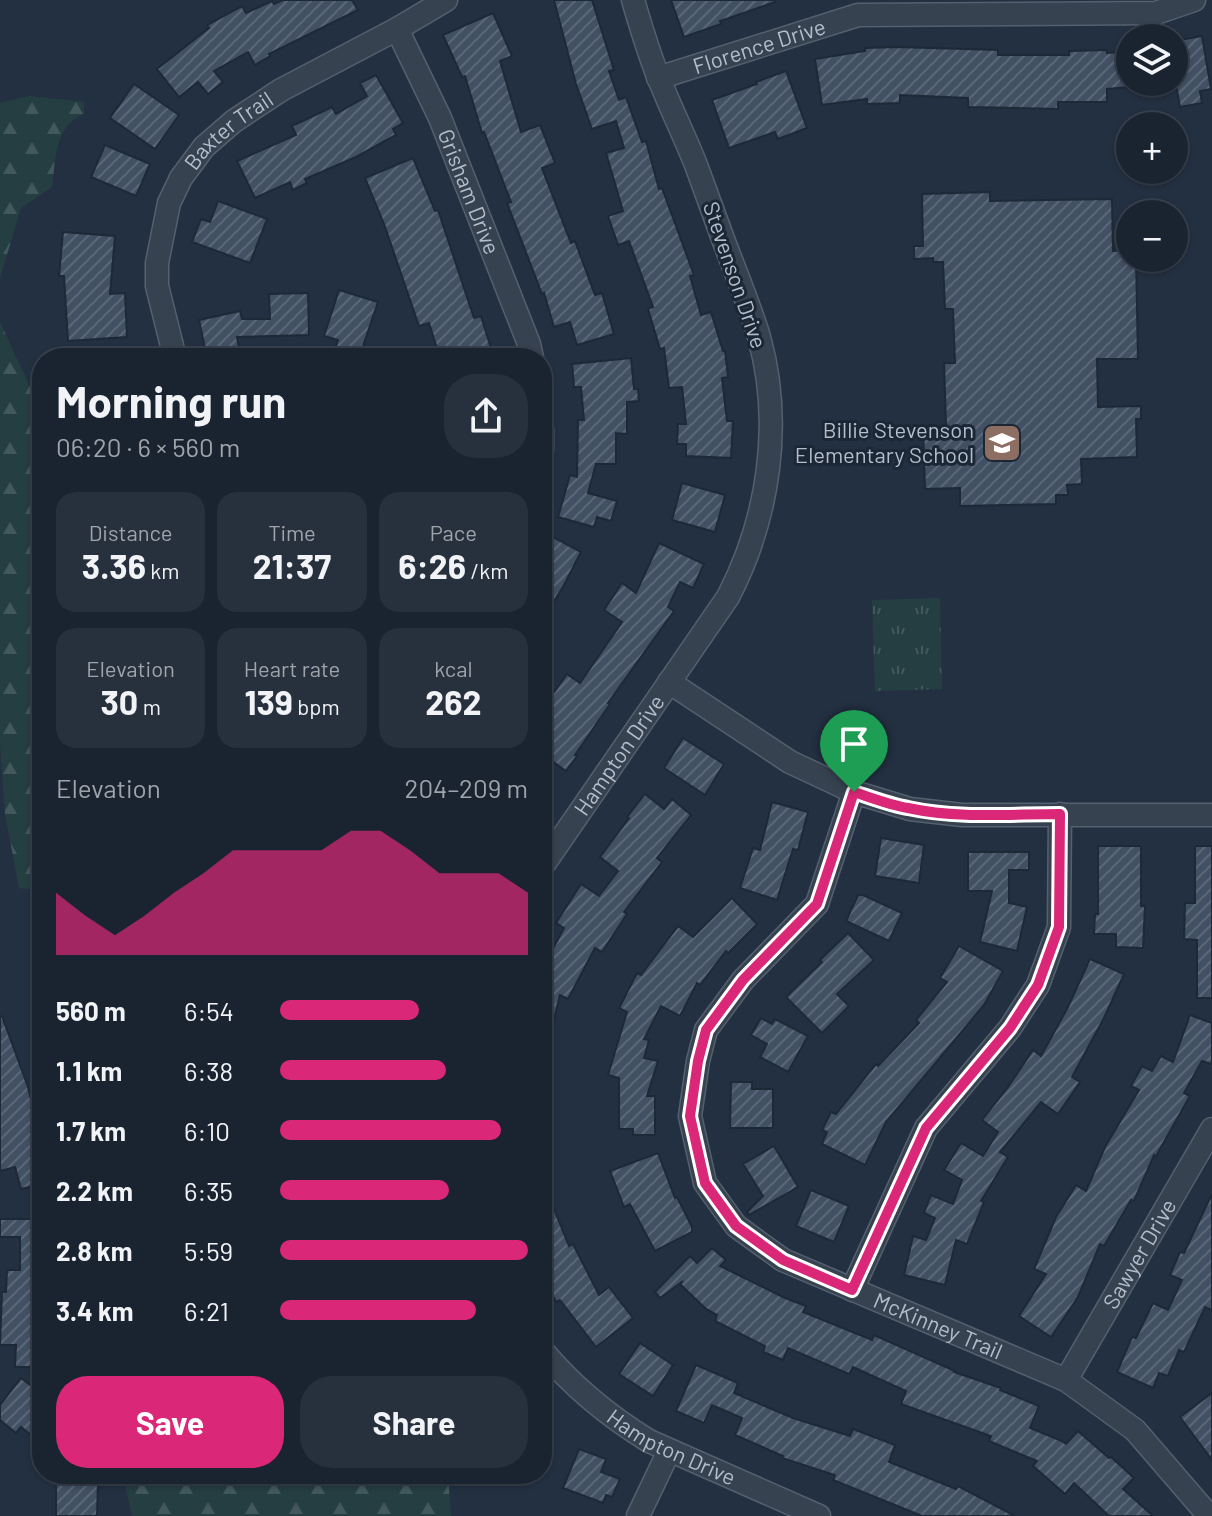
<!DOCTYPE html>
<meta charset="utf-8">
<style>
:root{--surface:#1a2431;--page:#27303d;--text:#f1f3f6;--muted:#9fa4ab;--line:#38414d;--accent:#db2777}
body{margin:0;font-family:Barlow,sans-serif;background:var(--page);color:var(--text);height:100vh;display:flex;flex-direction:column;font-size:30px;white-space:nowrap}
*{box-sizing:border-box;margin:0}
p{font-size:26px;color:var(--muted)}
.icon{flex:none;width:44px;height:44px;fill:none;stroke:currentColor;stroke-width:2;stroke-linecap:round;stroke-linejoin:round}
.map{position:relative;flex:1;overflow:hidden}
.panel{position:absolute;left:32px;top:348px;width:520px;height:1136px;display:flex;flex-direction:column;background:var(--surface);border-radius:32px;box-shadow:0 2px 6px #0004,0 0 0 2px var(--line)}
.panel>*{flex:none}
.buttons{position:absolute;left:1116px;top:24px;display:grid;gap:16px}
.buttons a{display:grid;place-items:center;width:72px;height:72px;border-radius:50%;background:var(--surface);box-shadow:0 2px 6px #0004,0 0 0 2px var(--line);font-size:40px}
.pin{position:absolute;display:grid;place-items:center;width:68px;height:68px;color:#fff;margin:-82px -34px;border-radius:50% 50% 50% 0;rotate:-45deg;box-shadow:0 0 8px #0007}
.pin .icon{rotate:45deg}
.round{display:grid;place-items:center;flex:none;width:84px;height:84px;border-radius:32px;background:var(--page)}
.overview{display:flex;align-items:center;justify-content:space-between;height:136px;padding:0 24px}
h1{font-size:44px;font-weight:700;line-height:60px}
.stats{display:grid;grid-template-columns:repeat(3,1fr);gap:12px;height:136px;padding:8px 24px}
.stats div{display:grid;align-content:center;border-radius:20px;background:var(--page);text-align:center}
.stats b{font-size:34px;font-weight:700}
.stats small{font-size:22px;font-weight:400}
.stats p{font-size:22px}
.chart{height:224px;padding:16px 24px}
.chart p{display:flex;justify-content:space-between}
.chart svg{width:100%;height:144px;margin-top:8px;fill:var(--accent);opacity:.7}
.primary-button{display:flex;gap:16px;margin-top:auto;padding:16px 24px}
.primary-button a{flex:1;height:92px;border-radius:32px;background:var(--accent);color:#fff;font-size:32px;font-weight:700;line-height:92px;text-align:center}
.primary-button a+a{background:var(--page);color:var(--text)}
ul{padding:0 24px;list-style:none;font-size:26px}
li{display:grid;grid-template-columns:128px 96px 1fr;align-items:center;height:60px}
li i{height:20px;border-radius:10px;background:var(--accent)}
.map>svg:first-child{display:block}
</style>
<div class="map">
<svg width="1212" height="1516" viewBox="0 0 1212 1516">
<defs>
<pattern id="forest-firs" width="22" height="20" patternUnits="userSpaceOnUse" patternTransform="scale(2)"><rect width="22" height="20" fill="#253e42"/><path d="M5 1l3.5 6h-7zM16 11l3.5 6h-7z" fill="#42585c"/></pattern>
<pattern id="park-tufts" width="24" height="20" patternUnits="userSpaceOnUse" patternTransform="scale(2)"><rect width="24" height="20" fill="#253e42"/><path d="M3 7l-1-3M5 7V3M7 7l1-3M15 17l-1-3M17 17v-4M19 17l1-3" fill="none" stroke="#42585c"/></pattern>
<pattern id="building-hatch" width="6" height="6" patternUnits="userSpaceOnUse" patternTransform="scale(2)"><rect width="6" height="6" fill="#425063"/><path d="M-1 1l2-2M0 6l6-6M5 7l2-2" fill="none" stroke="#5b6778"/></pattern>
</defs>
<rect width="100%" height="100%" fill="#233041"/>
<g fill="url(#forest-firs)">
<path d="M30,96L84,102V114C54,126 56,159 52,187L21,208L0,278V103Z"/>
<path d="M0,322L30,387L42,398V891L19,888L5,814L0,744Z"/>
<path d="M123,1474H448L451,1516H132Z"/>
</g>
<path fill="url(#park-tufts)" d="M940,598L942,689L875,691L872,600Z"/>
<g fill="url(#building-hatch)" stroke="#1e2938" stroke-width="2">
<path d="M283,0H352L358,10L269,54L270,56L255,65L248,52L214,71L223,82L208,94L198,82L179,97L157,69L209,28L207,25L242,6L246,13L272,1L274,4Z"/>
<path d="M554,0H592L614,70L609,71L619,100L626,97L642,142L646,141L659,189L662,188L694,275L690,276L701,315L711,312L723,351H725L728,377L722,378L727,421H733L731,458L686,456V444H677L678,424H686L682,387L669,388L664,348L660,349L648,309L653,307L629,241L618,245L608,216L623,211L606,153L624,148L616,121L592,129L576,84Z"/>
<path d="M671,0H774L775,2L720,21L721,24L684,37Z"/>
<path d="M493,13L512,56L500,61L521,132L540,125L555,163L542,168L571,243L575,241L595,295L602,293L614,334L577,345L570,322L554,327L544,293L542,294L507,203L511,202L484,132L482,133L465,76L462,77L443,35Z"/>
<path d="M1202,36L1211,89L1200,91L1202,103L1180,107L1176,85H1174V41Z"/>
<path d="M897,47L998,50V55H1069V51L1107,50V53L1130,52V87L1107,89V102H1058V109L968,107V98L900,95V103L867,104V99L822,105L815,59L865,51V48Z"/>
<path d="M786,71L807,128L778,139L775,132L729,148L712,100L757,84L756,82Z"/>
<path d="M376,75L403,123L393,129L396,135L356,157L305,179L307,183L293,190L290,182L255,198L237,161L296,135L292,126L332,107L336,114L367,96L360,83Z"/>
<path d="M134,84L179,115L155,149L110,118Z"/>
<path d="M105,145L150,164L136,196L91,177Z"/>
<path d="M413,158L435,211L438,210L474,318L481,316L494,358H451L449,349L438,352L429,323L419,326L384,224L365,178Z"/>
<path d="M990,192V201L1112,199L1113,251L1130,250V258H1136L1138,359H1097L1098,407L1141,406V419H1136L1137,457L1081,459L1082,484L1067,485L1068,495H1056V504L960,506V488L925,489L923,426H946L944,363H955L953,309H945L943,262H933V258L914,259V246H923L922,194Z"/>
<path d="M218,201L267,219L250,263L192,242L201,219L210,222Z"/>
<path d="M63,232L115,236L110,294L125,293L127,337L68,341L64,276H59Z"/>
<path d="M339,290L378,302L359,358H353L334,352L338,340L324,336Z"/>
<path d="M308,293L309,335L237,337L241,358H207L199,320L240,311L242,319H270L269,294Z"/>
<path d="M631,358L634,389H638L639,401L627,402V434L616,433V464H596L588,493L617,501L611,521L597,517L594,527L558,517L570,475L577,477L578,420H584L581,387H574L572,364Z"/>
<path d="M682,483L725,495L715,532L672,520Z"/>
<path d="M542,531L581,552L563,587L542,620Z"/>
<path d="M659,543L704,564L693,588L680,582L668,607L674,611L608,703L610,704L575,755L577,756L566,771L542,754V709L567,674L580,683L622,622L604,610L622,583L636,593Z"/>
<path d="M683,738L724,764L705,795L664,768Z"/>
<path d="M645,794L664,809L672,799L691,815L657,858L662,862L624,912L627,914L602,952L595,948L568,999L560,995L547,1048H542V988L548,977L542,973V950L550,954L564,928L556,923L581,884L599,896L618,871L600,857L629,818L627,817Z"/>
<path d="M772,802L808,812L798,850L793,849L777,900L740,888L753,848L760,850Z"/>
<path d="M881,838L924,845L919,883L875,876Z"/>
<path d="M1098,846H1141V906H1145L1143,948L1116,947V934H1094L1095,914H1098Z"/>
<path d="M1195,846H1212V998H1197V940L1184,939L1185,903H1195Z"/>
<path d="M968,852H1029V870H1009V903L1027,907L1017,951L980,942L992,891H968Z"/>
<path d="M858,895H863L902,913L889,941L846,921Z"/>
<path d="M732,898L757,924L728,953L726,951L700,985L697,983L680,1016L661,1006L644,1039L649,1040L644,1058L658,1061L647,1096H655V1135H633V1129H619V1078L608,1075L627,1012L619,1008L637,973L641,975L678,926L693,937Z"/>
<path d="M848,933L874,960L837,994L849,1006L822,1033L786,997L822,962L820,960Z"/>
<path d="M959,946L1003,971L984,1005L886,1122L865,1165L822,1144L827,1132L822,1130L831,1112L836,1114L876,1064L878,1066L919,1023L916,1020L947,982L940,978Z"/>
<path d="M1090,959L1124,974L1104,1018L1072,1077L1080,1082L1058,1114L1041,1102L1000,1152L1008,1157L981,1201L984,1202L967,1244L956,1240L945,1285L904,1275L913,1236L926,1240L935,1218L924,1213L931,1195L953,1204L962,1180L944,1170L961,1143L983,1156L998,1132L982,1120L1008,1087L1033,1050L1041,1056L1068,1007Z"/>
<path d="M1190,1015L1212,1023V1064L1202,1061L1184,1093L1190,1096L1156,1156L1154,1155L1134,1201L1131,1200L1104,1246L1100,1244L1078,1297L1051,1337L1019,1316L1046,1274L1034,1269L1056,1217L1076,1185L1086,1191L1105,1147L1139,1090L1131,1086L1142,1066L1152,1071L1161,1056L1173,1062Z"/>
<path d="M2,1016L28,1087L42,1147V1184L21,1189L15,1167L0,1171V1017Z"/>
<path d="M761,1018L772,1024L775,1019L808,1036L788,1072L760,1057L767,1044L751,1035Z"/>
<path d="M731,1082H752V1089H773V1128H730Z"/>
<path d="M774,1146L798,1187L749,1215L747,1212L763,1196L743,1164Z"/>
<path d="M658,1153L675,1198L677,1197L692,1227V1232L655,1251L630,1204L624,1207L610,1171Z"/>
<path d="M542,1179L569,1246L573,1244L599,1295L609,1287L633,1318L596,1347L560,1300L556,1302L542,1274Z"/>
<path d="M811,1190L849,1206L834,1242L796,1226Z"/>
<path d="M1212,1194V1310L1205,1307L1184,1352L1179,1350L1168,1376L1159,1373L1153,1388L1117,1372L1132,1337L1136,1338L1153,1303L1168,1310L1182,1280L1170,1275L1180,1252L1184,1253Z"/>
<path d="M0,1219H42V1367H15L16,1345H0L2,1292H6L7,1270H20V1237H0Z"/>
<path d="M712,1248L726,1260L720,1266L785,1298L806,1306L803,1312L872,1340L874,1335L955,1371L954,1372L1001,1388L1000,1390L1039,1406L1030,1428L1062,1441L1066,1444L1078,1431L1109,1458L1111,1457L1134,1478L1123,1489L1153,1516H1109L1074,1483L1065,1494L1033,1466L1037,1461L989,1441L991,1436L901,1404L906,1391L853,1367L849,1374L788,1348L783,1360L763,1352L765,1346L715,1321L717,1315L706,1309L680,1284L683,1281L660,1298L655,1292L690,1256L697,1263Z"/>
<path d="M640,1343L673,1365L653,1396L619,1374Z"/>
<path d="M696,1365L738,1383L734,1393L793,1418L850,1436L853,1429L895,1445L889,1462L956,1489L958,1486L1015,1516H922L833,1480L835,1475L782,1458L783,1456L735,1435L742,1418L712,1405L704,1423L676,1411Z"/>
<path d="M21,1378L42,1394V1444L21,1427L16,1433L0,1420V1405Z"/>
<path d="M1212,1393V1460L1180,1417Z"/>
<path d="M579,1449L606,1459L601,1472L620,1479L612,1497L606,1495L603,1503L563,1488Z"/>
<path d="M56,1481L98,1482L97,1516H56Z"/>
</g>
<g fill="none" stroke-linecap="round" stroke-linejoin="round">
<defs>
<g id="minor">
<path id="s1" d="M397,29L440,118L529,344L532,358"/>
<path id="s2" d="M658,78L858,15L1156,13L1194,0"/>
<path id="s3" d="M175,358L157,286V263L169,203L181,178L204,147L234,121L281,90L397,29L446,0"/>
<path d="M542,430V449"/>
<path d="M669,682L790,762L854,792L910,809L962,815H1212"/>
<path id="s4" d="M854,792L817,904L743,980L706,1030L698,1061L690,1116L705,1183L736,1226L783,1260L1066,1380L1135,1430L1209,1516"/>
<path id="s5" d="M542,867L728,597C769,518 783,423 759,337C749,304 735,271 723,239C714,215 705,190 696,165C685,137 671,109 660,81C649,55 641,27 633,0"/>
<path d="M852,1290L926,1128L1010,1028L1038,985L1059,927L1060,814"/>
<path id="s6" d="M542,1350C572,1386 610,1417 649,1441L819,1516"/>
<path id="s7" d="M1066,1380L1212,1129"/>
<path d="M638,1516L669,1451"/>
</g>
</defs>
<use href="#minor" stroke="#55606e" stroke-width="25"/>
<use href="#minor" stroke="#374251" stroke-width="22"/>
</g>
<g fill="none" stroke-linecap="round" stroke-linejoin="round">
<defs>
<path id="route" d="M854,792C872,798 890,805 908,808C958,819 1010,814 1060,814L1059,927L1038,985L1010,1028L926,1128L852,1290L783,1260L736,1226L705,1183L690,1116L698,1061L706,1030L743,980L817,904Z"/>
</defs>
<use href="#route" stroke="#fff" stroke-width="16"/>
<use href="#route" stroke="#db2777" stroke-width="10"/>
</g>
<defs>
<symbol id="school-square" viewBox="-11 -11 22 22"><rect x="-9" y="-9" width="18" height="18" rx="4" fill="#8d6e63" stroke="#1c2736"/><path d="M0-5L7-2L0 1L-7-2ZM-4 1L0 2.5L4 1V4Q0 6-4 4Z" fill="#fff"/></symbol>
</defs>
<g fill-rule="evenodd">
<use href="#school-square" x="980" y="421" width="44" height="44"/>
</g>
<g text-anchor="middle" stroke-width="6" stroke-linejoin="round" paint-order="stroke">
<g font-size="22" fill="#b4bdcb" stroke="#1c2736">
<text dy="8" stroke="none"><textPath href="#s2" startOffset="106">Florence Drive</textPath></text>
<text dy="8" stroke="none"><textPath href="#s3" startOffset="254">Baxter Trail</textPath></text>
<text dy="8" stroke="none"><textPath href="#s1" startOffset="178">Grisham Drive</textPath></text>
<text transform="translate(735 275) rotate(71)" y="8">Stevenson Drive</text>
<text dy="8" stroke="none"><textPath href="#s5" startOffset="136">Hampton Drive</textPath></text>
<text dy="8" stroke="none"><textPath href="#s7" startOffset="146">Sawyer Drive</textPath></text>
<text dy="8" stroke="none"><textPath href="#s4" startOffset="722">McKinney Trail</textPath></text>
<text dy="8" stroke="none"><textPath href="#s6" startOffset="164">Hampton Drive</textPath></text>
</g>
<g font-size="22" fill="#b4bdcb" stroke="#1c2736" text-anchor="end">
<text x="974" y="438">Billie Stevenson<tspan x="974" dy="25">Elementary School</tspan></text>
</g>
</g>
</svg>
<div class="buttons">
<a><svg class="icon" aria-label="layers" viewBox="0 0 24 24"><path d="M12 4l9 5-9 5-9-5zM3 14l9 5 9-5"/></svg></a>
<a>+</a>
<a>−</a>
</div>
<div class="pin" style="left:854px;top:792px;background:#1e9e55"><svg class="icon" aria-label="arrive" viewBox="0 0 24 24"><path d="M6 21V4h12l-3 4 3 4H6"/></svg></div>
<section class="panel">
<div class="overview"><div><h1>Morning run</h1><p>06:20 · 6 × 560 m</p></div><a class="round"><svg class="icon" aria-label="share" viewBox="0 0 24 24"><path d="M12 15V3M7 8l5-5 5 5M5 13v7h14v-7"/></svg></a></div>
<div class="stats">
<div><p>Distance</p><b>3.36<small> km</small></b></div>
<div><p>Time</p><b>21:37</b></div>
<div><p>Pace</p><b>6:26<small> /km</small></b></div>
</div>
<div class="stats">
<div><p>Elevation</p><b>30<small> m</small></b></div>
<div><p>Heart rate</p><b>139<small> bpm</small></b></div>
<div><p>kcal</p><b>262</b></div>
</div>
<div class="chart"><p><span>Elevation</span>204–209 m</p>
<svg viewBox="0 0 160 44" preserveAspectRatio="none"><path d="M0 44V25L10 32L20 38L30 32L40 25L50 19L60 12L70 12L80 12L90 12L100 6L110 6L120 12L130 19L140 19L150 19L160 25V44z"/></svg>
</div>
<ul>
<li><b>560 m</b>6:54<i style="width:56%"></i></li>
<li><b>1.1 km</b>6:38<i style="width:67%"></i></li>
<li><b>1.7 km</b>6:10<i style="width:89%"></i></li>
<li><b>2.2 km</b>6:35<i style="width:68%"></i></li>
<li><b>2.8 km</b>5:59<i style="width:100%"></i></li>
<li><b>3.4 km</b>6:21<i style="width:79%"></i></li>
</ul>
<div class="primary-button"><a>Save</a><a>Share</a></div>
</section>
</div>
